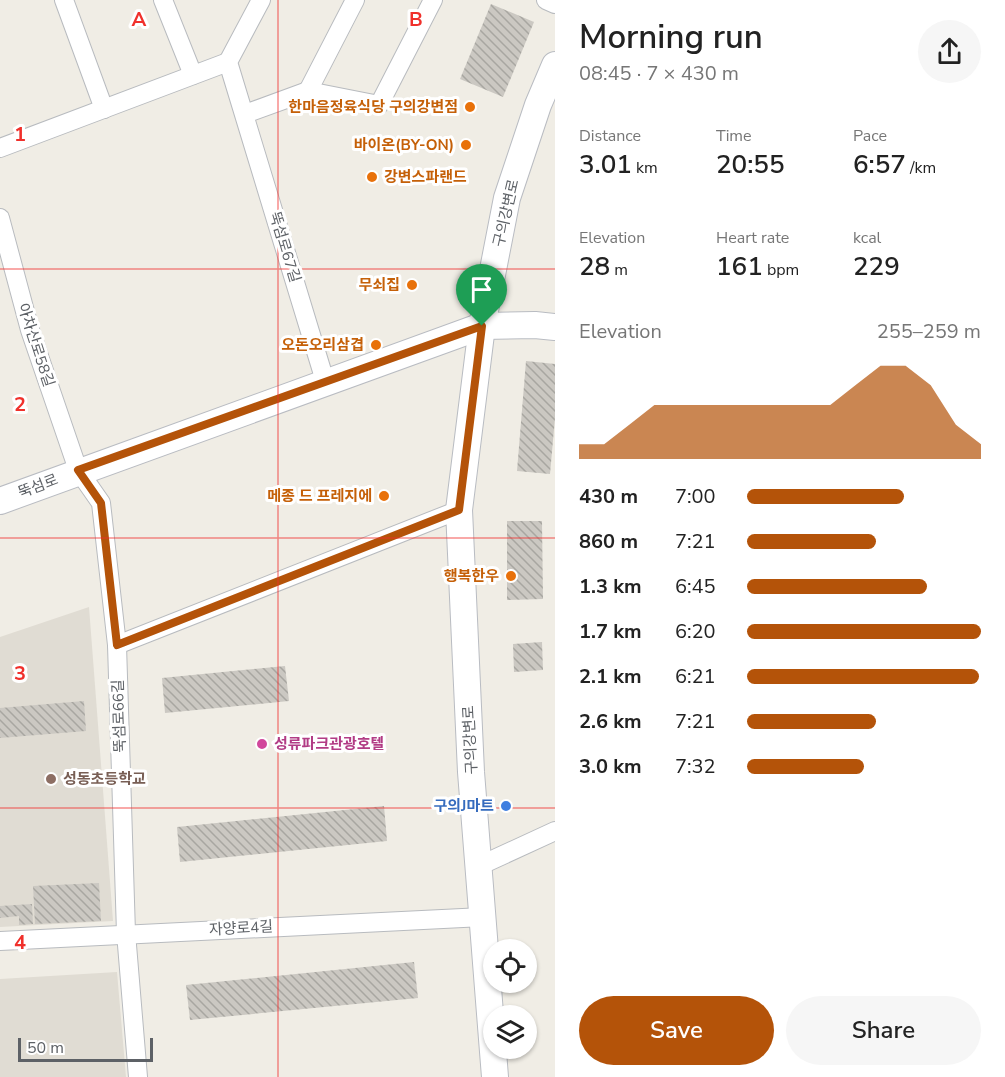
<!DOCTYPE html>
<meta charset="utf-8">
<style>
:root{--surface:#fff;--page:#f6f6f6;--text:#222;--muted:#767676;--accent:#b45309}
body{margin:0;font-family:"Nunito Sans","Noto Sans KR",sans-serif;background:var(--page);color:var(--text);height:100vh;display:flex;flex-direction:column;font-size:22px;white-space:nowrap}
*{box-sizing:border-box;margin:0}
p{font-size:20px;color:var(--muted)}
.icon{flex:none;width:33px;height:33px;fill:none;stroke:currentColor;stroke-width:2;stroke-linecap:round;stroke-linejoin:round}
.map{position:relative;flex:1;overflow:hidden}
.panel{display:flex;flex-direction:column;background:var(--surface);width:450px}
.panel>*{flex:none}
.buttons{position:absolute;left:483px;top:939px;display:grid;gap:12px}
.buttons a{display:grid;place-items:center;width:54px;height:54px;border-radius:50%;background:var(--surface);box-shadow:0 2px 4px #0004;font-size:30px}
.scale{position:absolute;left:18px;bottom:15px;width:135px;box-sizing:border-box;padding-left:6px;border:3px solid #5d6166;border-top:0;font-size:16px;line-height:21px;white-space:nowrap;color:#5d6166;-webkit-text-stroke:4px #fff;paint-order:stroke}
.pin{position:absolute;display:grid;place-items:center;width:51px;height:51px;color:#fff;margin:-62px -26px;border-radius:50% 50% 50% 0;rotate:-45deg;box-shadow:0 0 6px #0007}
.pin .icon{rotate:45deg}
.round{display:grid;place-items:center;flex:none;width:63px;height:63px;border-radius:32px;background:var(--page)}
.head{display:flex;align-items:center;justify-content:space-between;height:102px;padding:0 24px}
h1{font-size:33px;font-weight:600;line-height:45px}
.figures{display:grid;grid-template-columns:repeat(3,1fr);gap:9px;height:102px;padding:6px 24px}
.figures div{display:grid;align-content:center}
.figures b{font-size:26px;font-weight:600}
.figures small{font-size:16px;font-weight:400}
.figures p{font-size:16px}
.chart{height:168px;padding:12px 24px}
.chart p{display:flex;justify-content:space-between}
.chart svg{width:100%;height:108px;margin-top:6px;fill:var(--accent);opacity:.7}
.primary-button{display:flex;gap:12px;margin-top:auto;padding:12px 24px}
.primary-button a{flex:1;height:69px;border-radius:36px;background:var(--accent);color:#fff;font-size:24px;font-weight:600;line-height:69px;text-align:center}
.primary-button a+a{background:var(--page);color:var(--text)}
ul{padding:0 24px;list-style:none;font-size:20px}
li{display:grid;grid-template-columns:96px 72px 1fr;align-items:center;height:45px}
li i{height:15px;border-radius:8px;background:var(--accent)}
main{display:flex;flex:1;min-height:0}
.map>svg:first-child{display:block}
</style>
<main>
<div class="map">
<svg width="555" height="1077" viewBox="0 0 555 1077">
<defs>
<pattern id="building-back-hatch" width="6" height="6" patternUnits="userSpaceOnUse" patternTransform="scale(1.5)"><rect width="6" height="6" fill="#cbc8c2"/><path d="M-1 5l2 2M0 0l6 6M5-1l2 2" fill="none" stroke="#a8a6a1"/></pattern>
</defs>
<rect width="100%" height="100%" fill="#f0ede5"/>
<g fill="#e0dcd3">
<path d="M89,607L113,921L0,927V637Z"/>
<path d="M117,972L126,1077H0V979Z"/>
</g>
<g fill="url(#building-back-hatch)">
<path d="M491,4L534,22L503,97L460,79Z"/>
<path d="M526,361L555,364V418L550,474L517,471Z"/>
<path d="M507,521H542L543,599L507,600Z"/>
<path d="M542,642L543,670L514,672L513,644Z"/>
<path d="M285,666L289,701L165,713L162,678Z"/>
<path d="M84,701L86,731L0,738V708Z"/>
<path d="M384,806L387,841L180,862L177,827Z"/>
<path d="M99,883L101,921L35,924L33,886Z"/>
<path d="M32,904L33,924L19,925V916L0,918V906Z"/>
<path d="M414,962L418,998L190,1020L186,985Z"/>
</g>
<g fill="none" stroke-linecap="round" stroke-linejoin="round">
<defs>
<g id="street">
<path d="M64,0L104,109"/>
<path d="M163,0L193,75"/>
<path d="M261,0L228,62L325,381"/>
<path d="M546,0L555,4"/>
<path d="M308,91L355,0"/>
<path d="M245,114L308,91L379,105L433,0"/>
<path d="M0,148L228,62"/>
<path d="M0,218L30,330L78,470L101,503L117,645L126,933L138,1077"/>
<path d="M117,645L459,510"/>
<path d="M479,866L555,831"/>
<path d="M0,941L483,917"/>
</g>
<g id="secondary">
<path d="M0,501L482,326L535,325L555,327"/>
<path d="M495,1077L471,772L459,510L482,326L507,198L538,105L555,65"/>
</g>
</defs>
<use href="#street" stroke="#b8bbbf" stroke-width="20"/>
<use href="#secondary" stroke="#b9bcc2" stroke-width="28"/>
<use href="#street" stroke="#fff" stroke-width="18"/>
<use href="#secondary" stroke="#fff" stroke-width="26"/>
</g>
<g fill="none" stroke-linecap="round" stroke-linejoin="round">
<defs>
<path id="route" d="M482,326L459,510L117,645L101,503L78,470Z"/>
</defs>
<use href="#route" stroke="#fff" stroke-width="12"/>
<use href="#route" stroke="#b45309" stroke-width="8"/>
</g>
<path fill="none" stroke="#f0302b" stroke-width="1.5" stroke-opacity="0.55" d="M278,0V1077M0,269H555M0,538H555M0,808H555"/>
<g fill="#e8710a" stroke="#fff" stroke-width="2">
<circle cx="470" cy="107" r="6"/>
<circle cx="466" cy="145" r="6"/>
<circle cx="372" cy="177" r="6"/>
<circle cx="412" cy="285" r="6"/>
<circle cx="376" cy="345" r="6"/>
<circle cx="384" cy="496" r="6"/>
<circle cx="511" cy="576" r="6"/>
</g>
<circle fill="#d1479c" stroke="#fff" stroke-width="2" cx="262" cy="744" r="6"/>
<circle fill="#8d6e63" stroke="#fff" stroke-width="2" cx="51" cy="779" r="6"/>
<circle fill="#3f7fe0" stroke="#fff" stroke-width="2" cx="506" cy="806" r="6"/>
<g text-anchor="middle" stroke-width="6" stroke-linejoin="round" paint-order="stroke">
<g font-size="15" font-weight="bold" fill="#c56008" stroke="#fff" text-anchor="end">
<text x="458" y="112">한마음정육식당 구의강변점</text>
<text x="454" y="150">바이온(BY-ON)</text>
<text x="384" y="182" text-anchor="start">강변스파랜드</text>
<text x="400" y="290">무쇠집</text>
<text x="364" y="350">오돈오리삼겹</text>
<text x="372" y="501">메종 드 프레지에</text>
<text x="499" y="581">행복한우</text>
</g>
<g font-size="15" fill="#5d6166" stroke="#fff">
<text transform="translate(506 213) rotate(-77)" y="5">구의강변로</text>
<text transform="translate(285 247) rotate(73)" y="5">뚝섬로67길</text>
<text transform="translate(36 345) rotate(72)" y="5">아차산로58길</text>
<text transform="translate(38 486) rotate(-21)" y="5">뚝섬로</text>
<text transform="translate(119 716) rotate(-92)" y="5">뚝섬로66길</text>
<text transform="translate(470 740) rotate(-93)" y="5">구의강변로</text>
<text transform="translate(241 928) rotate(-3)" y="5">자양로4길</text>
</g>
<g font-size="15" font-weight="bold" fill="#b23c85" stroke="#fff" text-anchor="start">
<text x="274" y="749">성류파크관광호텔</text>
</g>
<g font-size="15" font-weight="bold" fill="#785e54" stroke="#fff" text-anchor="start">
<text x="63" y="784">성동초등학교</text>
</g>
<g font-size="15" font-weight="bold" fill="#366cbe" stroke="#fff" text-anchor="end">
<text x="494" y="811">구의J마트</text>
</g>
</g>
<g font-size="20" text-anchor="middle" font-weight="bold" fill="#f0302b" stroke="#fff" stroke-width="6" stroke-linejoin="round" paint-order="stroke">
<text x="139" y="26">A</text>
<text x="416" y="26">B</text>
<text x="20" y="141">1</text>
<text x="20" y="411">2</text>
<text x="20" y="680">3</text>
<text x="20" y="949">4</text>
</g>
</svg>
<div class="buttons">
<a><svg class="icon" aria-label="locate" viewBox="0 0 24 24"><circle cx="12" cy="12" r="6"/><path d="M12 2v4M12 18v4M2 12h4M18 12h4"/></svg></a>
<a><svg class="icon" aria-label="layers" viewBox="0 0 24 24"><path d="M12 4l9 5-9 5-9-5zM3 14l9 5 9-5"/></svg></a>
</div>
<div class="scale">50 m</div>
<div class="pin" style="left:482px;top:326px;background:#1e9e55"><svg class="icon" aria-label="arrive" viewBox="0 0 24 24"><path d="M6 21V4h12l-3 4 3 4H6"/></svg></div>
</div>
<section class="panel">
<div class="head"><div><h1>Morning run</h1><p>08:45 · 7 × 430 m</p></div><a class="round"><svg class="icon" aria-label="share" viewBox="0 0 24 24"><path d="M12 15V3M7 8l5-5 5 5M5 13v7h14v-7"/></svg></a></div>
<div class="figures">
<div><p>Distance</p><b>3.01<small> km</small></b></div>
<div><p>Time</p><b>20:55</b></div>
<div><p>Pace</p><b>6:57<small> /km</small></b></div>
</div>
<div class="figures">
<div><p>Elevation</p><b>28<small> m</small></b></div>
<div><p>Heart rate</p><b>161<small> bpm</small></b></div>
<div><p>kcal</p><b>229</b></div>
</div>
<div class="chart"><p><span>Elevation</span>255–259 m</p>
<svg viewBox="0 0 160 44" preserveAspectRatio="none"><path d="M0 44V38L10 38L20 30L30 22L40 22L50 22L60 22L70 22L80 22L90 22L100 22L110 14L120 6L130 6L140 14L150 30L160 38V44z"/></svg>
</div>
<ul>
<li><b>430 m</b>7:00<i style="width:67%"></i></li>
<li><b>860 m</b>7:21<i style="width:55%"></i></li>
<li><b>1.3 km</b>6:45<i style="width:77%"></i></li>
<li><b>1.7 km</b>6:20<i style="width:100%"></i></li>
<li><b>2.1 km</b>6:21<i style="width:99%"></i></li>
<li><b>2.6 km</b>7:21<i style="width:55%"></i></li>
<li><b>3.0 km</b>7:32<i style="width:50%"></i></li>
</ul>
<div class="primary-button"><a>Save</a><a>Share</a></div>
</section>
</main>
